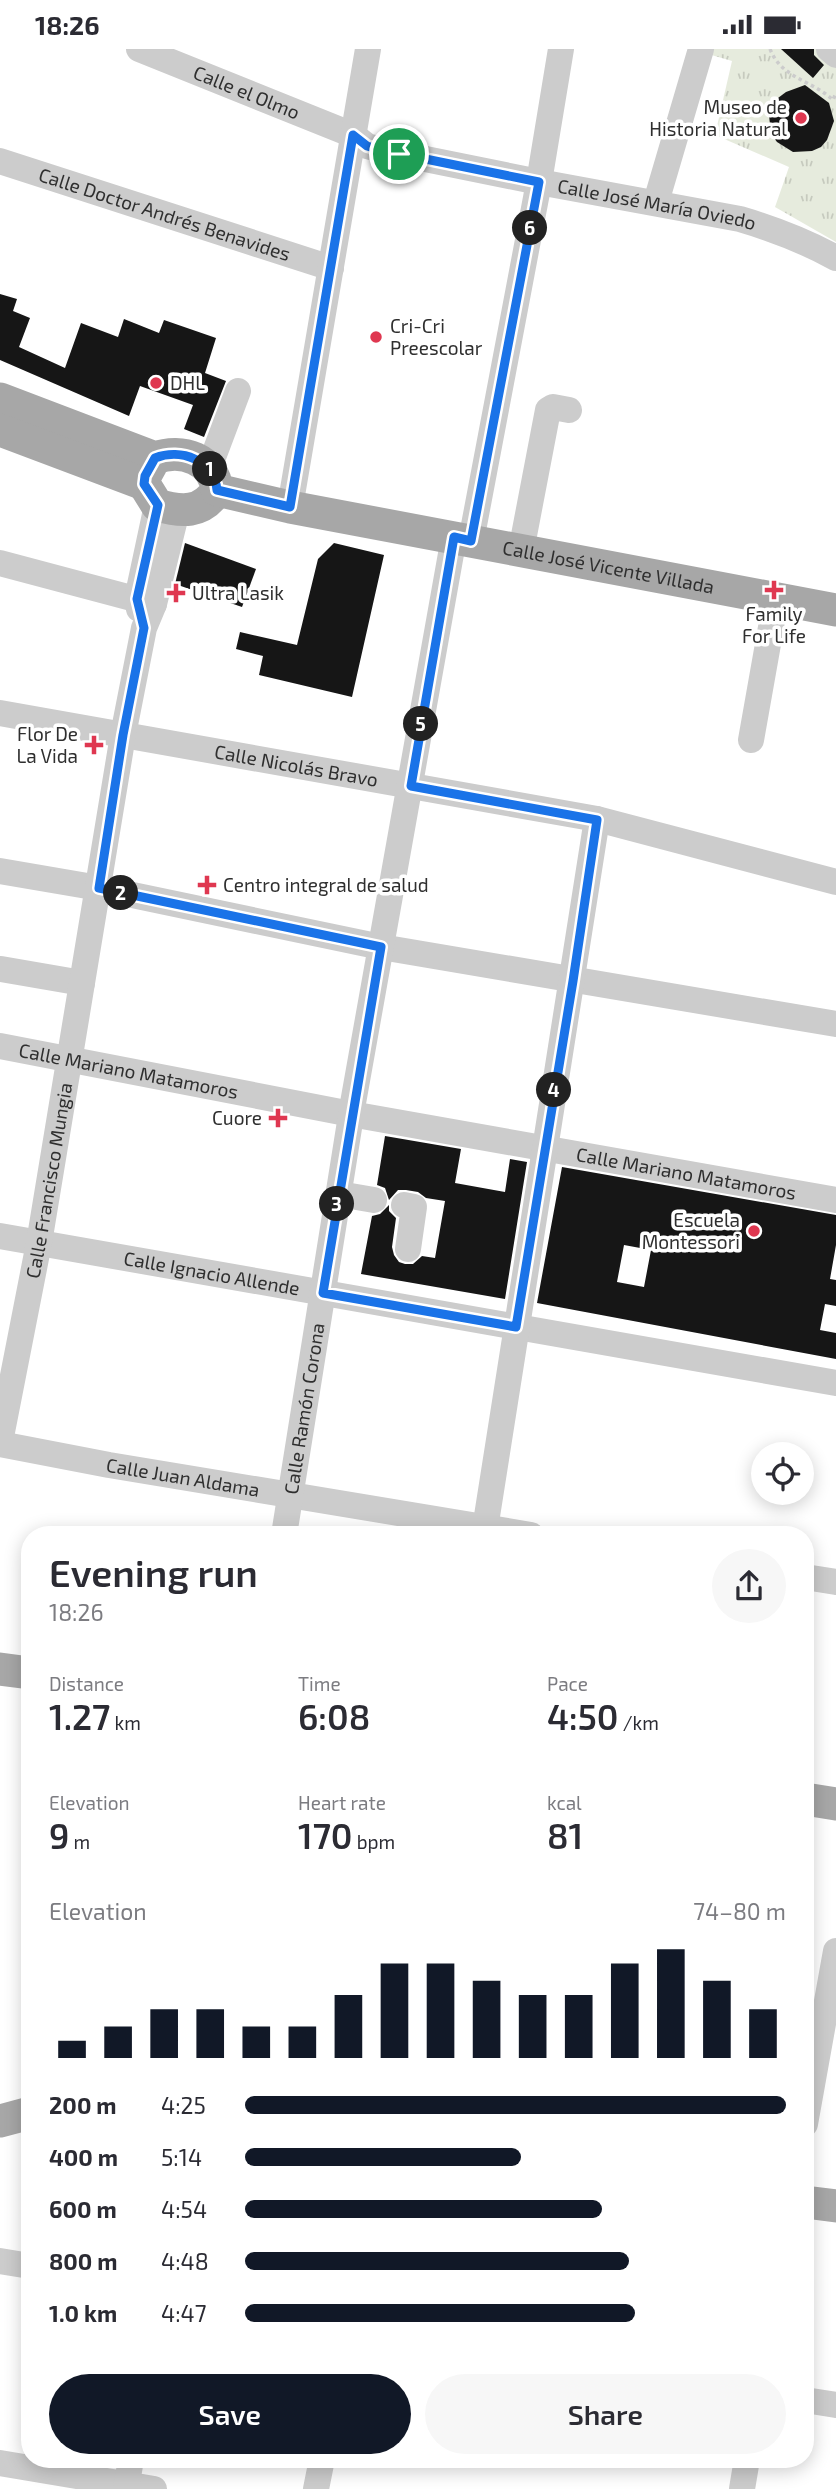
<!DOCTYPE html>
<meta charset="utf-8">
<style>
:root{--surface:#fff;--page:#f7f7f7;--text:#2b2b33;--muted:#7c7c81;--accent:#111827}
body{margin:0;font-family:"Exo 2",sans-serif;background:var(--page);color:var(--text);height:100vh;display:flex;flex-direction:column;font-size:26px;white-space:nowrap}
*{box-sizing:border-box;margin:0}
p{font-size:23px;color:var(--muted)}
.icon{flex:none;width:38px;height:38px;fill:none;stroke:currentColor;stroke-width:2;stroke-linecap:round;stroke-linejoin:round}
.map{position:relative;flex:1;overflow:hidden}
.side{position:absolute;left:21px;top:1477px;width:793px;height:942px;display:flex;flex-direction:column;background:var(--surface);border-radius:28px;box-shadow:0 4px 18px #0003}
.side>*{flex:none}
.buttons{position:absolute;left:751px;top:1393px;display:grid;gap:14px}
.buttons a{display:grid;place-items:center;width:63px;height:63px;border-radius:50%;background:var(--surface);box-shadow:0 4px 18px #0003;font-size:35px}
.pin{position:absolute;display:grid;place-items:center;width:60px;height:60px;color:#fff;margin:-30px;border:4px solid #fff;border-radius:50%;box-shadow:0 2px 7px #0007}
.km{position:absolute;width:35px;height:35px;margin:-18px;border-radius:50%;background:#222;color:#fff;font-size:19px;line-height:35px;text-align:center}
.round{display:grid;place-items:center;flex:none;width:74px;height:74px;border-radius:37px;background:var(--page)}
.head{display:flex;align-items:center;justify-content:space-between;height:119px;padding:0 28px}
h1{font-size:38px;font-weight:600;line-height:52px}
.stats{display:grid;grid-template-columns:repeat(3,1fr);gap:10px;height:119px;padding:7px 28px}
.stats div{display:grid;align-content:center}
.stats b{font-size:35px;font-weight:600}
.stats small{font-size:19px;font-weight:400}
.stats p{font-size:19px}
.chart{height:196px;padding:14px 28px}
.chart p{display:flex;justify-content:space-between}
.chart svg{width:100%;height:126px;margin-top:7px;stroke:var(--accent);stroke-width:6}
.action{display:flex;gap:14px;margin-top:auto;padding:14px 28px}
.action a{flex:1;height:80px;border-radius:42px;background:var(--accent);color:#fff;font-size:28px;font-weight:600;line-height:80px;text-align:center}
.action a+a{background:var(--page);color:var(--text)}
ul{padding:0 28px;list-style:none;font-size:23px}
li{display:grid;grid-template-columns:112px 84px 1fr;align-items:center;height:52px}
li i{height:18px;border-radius:9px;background:var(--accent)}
.status{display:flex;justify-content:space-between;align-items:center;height:49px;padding:0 35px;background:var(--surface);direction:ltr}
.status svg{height:19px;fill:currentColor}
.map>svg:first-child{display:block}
</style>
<div class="status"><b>18:26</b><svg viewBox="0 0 49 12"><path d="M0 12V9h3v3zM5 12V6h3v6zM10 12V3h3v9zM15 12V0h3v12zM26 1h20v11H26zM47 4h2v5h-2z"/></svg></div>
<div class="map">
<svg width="836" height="2440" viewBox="0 0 836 2440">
<defs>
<pattern id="park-tufts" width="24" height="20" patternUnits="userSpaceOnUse" patternTransform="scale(1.75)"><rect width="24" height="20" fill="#e6ebdd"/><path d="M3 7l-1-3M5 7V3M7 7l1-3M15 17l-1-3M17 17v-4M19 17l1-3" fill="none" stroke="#c6cabe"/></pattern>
</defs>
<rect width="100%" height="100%" fill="#fff"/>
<path fill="url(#park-tufts)" d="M691,0H836V193L775,158L789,118L715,86L732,12Z"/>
<g fill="#161616" fill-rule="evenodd">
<path d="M781,0H814V6L824,16L813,29Z"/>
<path d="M805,36L829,54L834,72L827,91L821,98L812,102L793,103L777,93L771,85L769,66L778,49L786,43Z"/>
<path d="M0,245L17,250L13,262L30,269L19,298L65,319L81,274L118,288L124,270L159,284L164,271L216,289L205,324L226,332L204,388L184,380L193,356L140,337L129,367L0,311Z"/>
<path d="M185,494L256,520L242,558L175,535Z"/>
<path d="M334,494L384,506L352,648L259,626L263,607L236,600L240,583L297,596L318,510Z"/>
<path d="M385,1087L461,1100L455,1134L505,1143L510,1110L527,1113L505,1250L361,1225L372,1167L380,1165L389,1156V1162L396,1169L392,1198L394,1206L399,1213L405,1215H413L422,1207L435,1209L445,1152L426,1149L418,1143L406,1141H398L389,1151L385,1139L377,1136Z"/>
<path d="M562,1118L836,1166V1196L830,1230L836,1231V1257L825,1255L820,1281L836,1284V1310L537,1254ZM624,1196L651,1201L644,1238L617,1233Z"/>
</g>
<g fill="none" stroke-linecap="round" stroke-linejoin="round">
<path stroke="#ccc" stroke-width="3.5" stroke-dasharray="3.5 3.5" stroke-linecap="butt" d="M770,0C781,29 813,32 833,51L836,44"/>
<g stroke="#ccc" stroke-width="26">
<path id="s1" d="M139,0L353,86L367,97L381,101L539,133L740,170C774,180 805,192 836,209"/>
<path d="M829,0L836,6"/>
<path id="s2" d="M0,112L331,219"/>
<path d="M656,153L701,0"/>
<path d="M209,419L238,342"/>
<path d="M290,458L368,0"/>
<path d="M471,492L539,133L561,0"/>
<path d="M521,502L548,361L553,358L569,361"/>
<path d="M0,514L154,555"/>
<path d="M139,560L137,550L157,456"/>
<path id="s3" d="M0,664L597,770L836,833"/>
<path d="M751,691L776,550"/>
<path d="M0,822L99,839L381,898L836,975"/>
<path d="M1,920L82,934"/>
<path id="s4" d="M0,997L351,1065L836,1151"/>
<path d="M339,1145L374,1151"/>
<path d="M404,1156L414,1158L408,1200"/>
<path id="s5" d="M0,1187L836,1334"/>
<path id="s6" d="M0,1393L39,1194L123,686L144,579L154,555L177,462"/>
<path id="s7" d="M0,1395L109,1416L531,1486"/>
<path id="s8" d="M284,1486L353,1054L454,488"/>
<path d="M484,1486L597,770"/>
<path d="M805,1528L836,1533"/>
<path d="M805,2075L836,1902"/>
<path d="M0,2212L30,2217"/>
<path d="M805,2351L836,2356"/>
<path d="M0,2414L154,2440"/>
<path d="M126,2440L131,2410"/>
<path d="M316,2440L322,2410"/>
<path d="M742,2440L747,2410"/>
</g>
<g stroke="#a7a7a7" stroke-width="33">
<path d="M0,350L155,409C182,399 214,410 217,441C202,465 181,463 157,456L144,435L145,427L155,409"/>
<path d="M0,381L144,435"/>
<path id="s9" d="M217,441L290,458L836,561"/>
<path d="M0,1620L30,1624"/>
<path d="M805,1750L836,1755"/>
<path d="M0,2072L30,2064"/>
<path d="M805,2153L836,2157"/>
</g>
</g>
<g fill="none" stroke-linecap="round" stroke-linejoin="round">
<defs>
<path id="route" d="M353,86L367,97L381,101L539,133L471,492L454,488L411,737L597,771L573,932L516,1278L323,1244L381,898L99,839L123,686L144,579L137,550L158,456L144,435L145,427L155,409C181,399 214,411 217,441L290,458Z"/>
</defs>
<use href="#route" stroke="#fff" stroke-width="14"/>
<use href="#route" stroke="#1a73e8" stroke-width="9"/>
</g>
<g fill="#df3750" stroke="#fff" stroke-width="2.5">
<circle cx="801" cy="69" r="7"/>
<circle cx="376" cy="288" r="7"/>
<circle cx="156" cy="334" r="7"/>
<path d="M770.5 530.5h7v7h7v7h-7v7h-7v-7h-7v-7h7z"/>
<path d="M172.5 533.5h7v7h7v7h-7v7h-7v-7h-7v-7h7z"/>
<path d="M90.5 685.5h7v7h7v7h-7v7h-7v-7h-7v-7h7z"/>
<path d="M203.5 825.5h7v7h7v7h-7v7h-7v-7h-7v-7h7z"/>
<path d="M274.5 1058.5h7v7h7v7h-7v7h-7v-7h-7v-7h7z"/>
<circle cx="754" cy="1182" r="7"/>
</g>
<g text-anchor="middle" stroke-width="7" stroke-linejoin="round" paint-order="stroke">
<g font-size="19" fill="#2f2f2f" stroke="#fff">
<text dy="7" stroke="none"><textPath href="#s1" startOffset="116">Calle el Olmo</textPath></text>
<text dy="7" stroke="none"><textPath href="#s1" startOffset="544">Calle José María Oviedo</textPath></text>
<text dy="7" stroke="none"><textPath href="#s2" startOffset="173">Calle Doctor Andrés Benavides</textPath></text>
<text dy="7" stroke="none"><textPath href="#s9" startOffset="399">Calle José Vicente Villada</textPath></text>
<text dy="7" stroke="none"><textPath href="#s3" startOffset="301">Calle Nicolás Bravo</textPath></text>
<text dy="7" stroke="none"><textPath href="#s4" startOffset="131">Calle Mariano Matamoros</textPath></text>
<text dy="7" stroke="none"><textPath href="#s4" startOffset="698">Calle Mariano Matamoros</textPath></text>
<text dy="7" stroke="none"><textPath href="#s6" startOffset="266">Calle Francisco Mungia</textPath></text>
<text dy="7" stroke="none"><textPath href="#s5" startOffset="215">Calle Ignacio Allende</textPath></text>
<text dy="7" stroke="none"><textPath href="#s8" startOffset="128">Calle Ramón Corona</textPath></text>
<text dy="7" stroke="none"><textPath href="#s7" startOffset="186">Calle Juan Aldama</textPath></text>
</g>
<g font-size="19" fill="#2f2f2f" stroke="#fff" text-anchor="end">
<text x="787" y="65">Museo de<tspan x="787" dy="22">Historia Natural</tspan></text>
<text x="390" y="284" text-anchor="start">Cri-Cri<tspan x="390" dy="22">Preescolar</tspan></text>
<text x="170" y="341" text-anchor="start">DHL</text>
<text x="192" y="551" text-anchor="start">Ultra Lasik</text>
<text x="774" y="572" text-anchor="middle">Family<tspan x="774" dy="22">For Life</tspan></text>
<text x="78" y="692">Flor De<tspan x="78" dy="22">La Vida</tspan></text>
<text x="223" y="843" text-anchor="start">Centro integral de salud</text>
<text x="262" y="1076">Cuore</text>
<text x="740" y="1178">Escuela<tspan x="740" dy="22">Montessori</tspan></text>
</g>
</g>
</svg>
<div class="buttons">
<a><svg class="icon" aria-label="locate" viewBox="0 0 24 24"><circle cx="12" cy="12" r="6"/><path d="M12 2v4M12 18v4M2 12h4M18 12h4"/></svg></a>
</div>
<div class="pin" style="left:399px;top:105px;background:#1e9e55"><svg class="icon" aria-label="arrive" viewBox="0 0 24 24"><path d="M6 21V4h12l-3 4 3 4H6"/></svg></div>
<b class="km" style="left:210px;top:420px">1</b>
<b class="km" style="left:121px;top:844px">2</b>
<b class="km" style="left:337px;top:1155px">3</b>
<b class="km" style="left:554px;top:1041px">4</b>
<b class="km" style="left:421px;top:675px">5</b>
<b class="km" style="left:530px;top:179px">6</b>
<section class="side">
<div class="head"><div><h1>Evening run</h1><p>18:26</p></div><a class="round"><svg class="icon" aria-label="share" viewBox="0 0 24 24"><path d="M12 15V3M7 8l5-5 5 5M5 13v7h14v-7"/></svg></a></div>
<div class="stats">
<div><p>Distance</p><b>1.27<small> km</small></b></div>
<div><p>Time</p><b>6:08</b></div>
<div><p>Pace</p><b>4:50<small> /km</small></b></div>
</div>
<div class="stats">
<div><p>Elevation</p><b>9<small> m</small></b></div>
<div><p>Heart rate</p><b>170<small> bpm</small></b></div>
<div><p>kcal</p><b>81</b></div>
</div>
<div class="chart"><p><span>Elevation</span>74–80 m</p>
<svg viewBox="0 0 160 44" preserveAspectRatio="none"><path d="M5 44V38M15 44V33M25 44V27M35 44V27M45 44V33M55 44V33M65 44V22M75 44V11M85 44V11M95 44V17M105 44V22M115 44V22M125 44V11M135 44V6M145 44V17M155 44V27"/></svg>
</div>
<ul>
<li><b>200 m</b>4:25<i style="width:100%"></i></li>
<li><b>400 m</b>5:14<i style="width:51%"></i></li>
<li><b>600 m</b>4:54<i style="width:66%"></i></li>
<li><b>800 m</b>4:48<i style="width:71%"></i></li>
<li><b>1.0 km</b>4:47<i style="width:72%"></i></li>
</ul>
<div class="action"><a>Save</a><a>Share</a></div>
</section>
</div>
